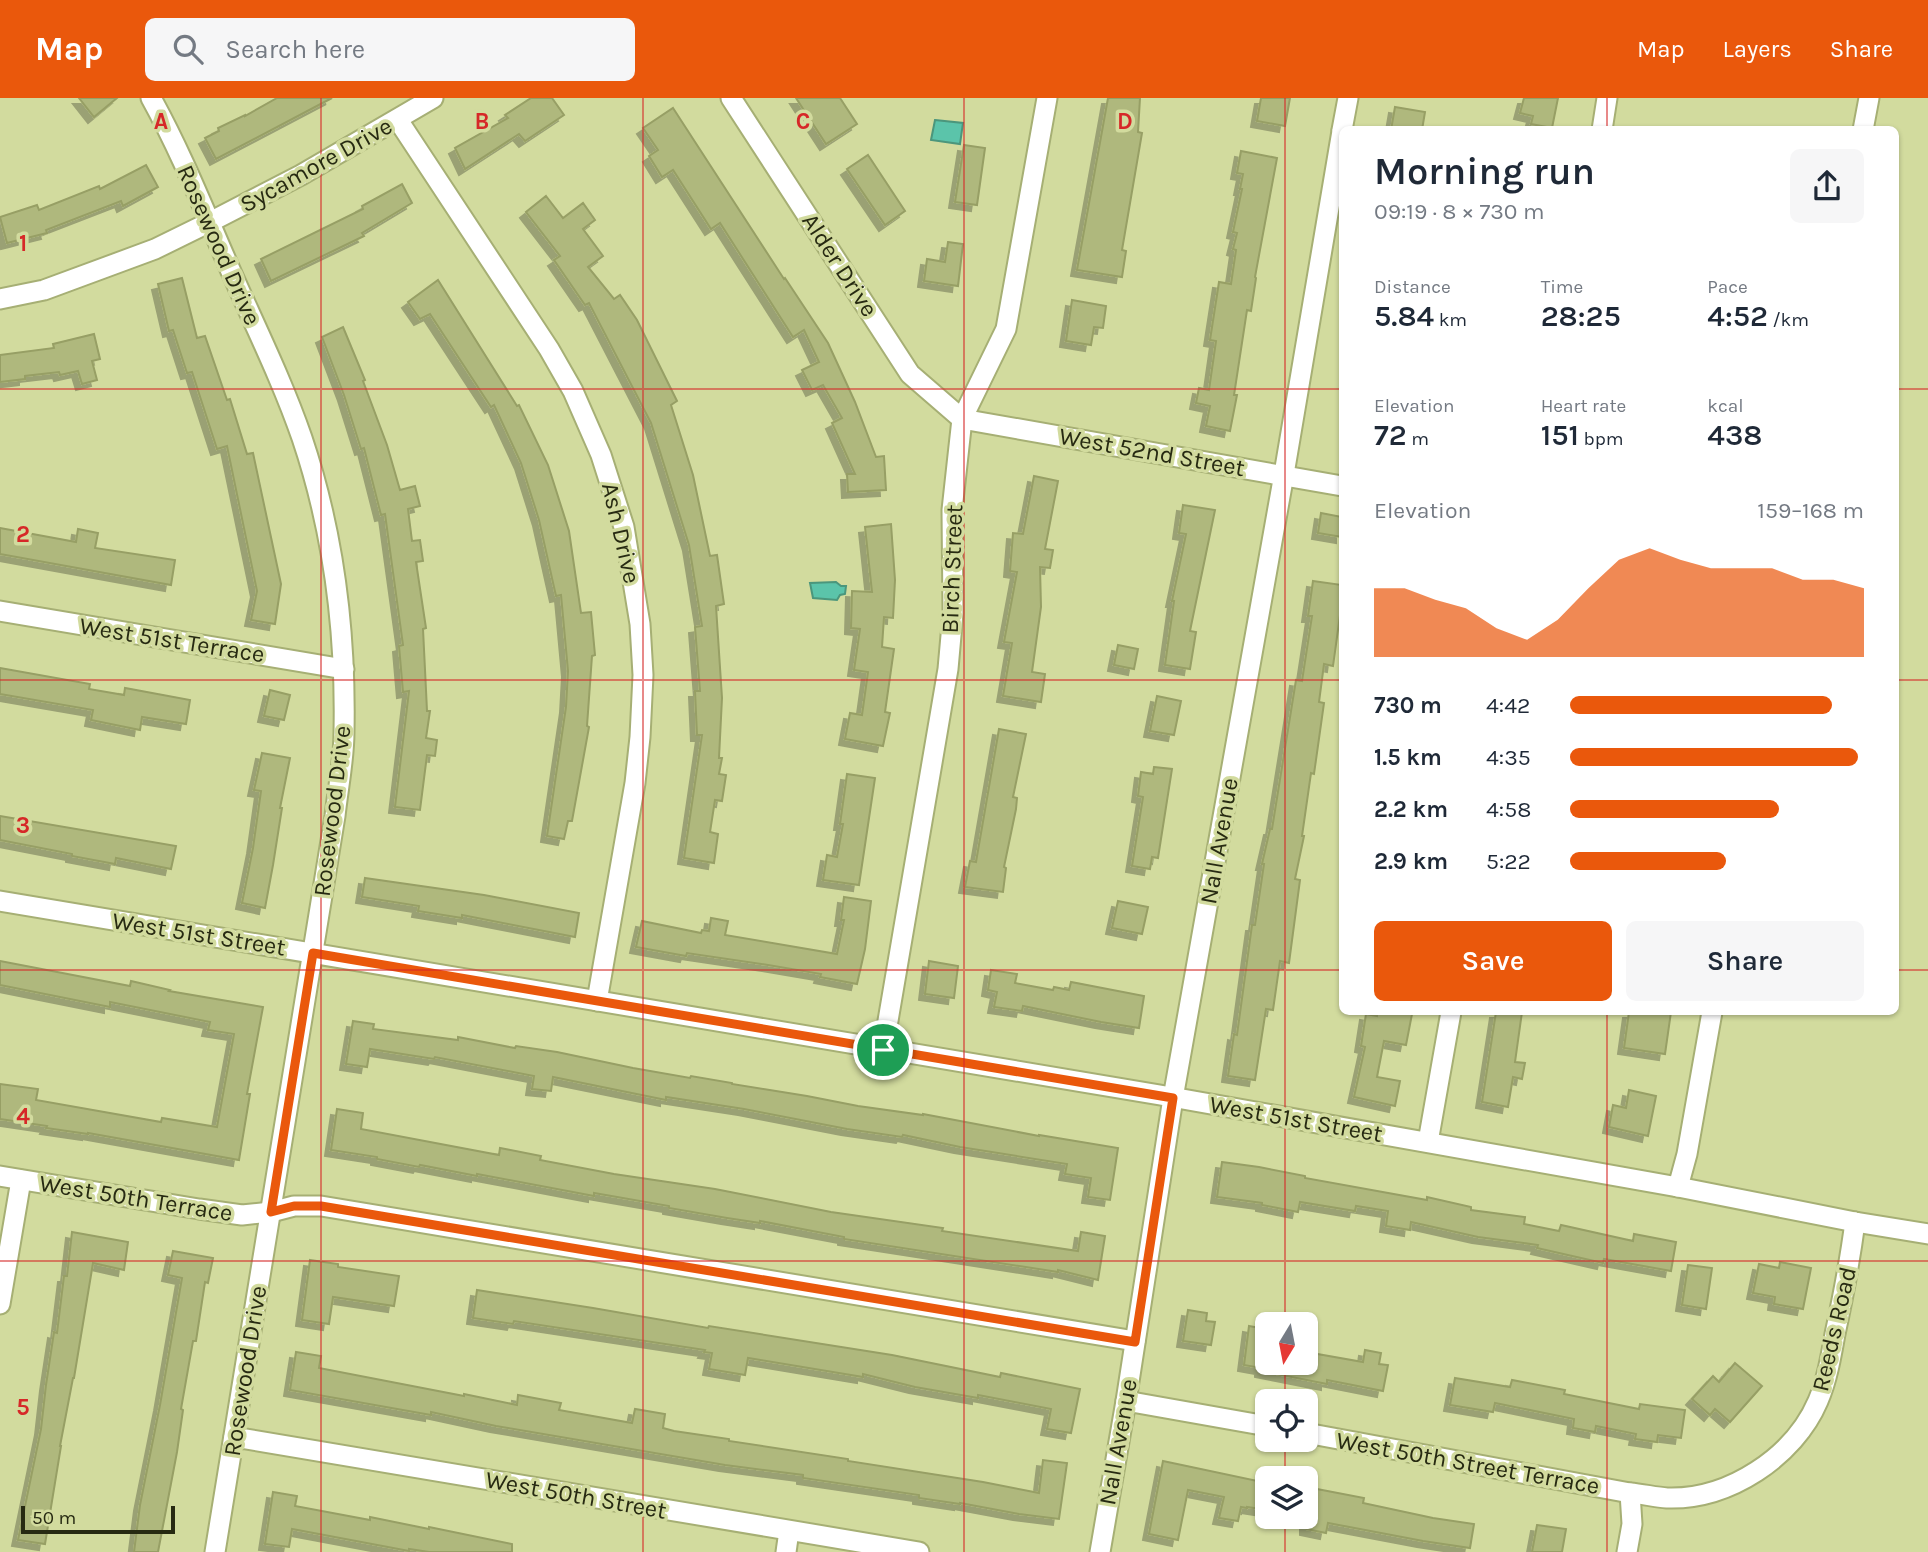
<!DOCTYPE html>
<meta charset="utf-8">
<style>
:root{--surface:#fff;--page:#f6f6f7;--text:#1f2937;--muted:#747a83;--accent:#ea580c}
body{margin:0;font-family:Karla,sans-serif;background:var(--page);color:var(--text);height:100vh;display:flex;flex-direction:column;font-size:26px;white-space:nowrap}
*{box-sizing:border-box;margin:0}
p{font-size:23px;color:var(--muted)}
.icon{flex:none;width:38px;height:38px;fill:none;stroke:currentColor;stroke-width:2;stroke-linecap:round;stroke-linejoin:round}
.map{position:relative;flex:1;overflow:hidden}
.sheet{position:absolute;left:1339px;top:28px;width:560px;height:889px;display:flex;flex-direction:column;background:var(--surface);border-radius:10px;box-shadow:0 2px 5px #0004}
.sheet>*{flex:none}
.needle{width:46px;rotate:190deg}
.tools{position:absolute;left:1255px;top:1214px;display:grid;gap:14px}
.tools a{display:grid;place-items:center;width:63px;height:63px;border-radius:10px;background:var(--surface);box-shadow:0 2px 5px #0004;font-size:35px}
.scale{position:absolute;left:21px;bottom:18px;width:154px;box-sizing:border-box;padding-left:7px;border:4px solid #272a12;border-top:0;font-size:19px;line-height:24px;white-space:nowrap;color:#272a12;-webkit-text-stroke:5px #d2db9e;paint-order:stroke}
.pin{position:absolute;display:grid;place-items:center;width:60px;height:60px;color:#fff;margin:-30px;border:4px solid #fff;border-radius:50%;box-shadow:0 2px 7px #0007}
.round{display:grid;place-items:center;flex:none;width:74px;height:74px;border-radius:10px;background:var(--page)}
.head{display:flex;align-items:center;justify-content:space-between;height:119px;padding:0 35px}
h1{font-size:38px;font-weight:600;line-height:52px}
.metrics{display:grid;grid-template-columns:repeat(3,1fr);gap:10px;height:119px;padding:7px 35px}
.metrics div{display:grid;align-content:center}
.metrics b{font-size:30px;font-weight:600}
.metrics small{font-size:19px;font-weight:400}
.metrics p{font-size:19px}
.chart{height:196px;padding:14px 35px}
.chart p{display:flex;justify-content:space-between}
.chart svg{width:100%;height:126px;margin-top:7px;fill:var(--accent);opacity:.7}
.cta{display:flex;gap:14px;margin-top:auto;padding:14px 35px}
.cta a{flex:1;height:80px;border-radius:10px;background:var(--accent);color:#fff;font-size:28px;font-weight:600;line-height:80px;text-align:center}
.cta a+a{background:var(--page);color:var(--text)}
ul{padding:0 35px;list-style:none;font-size:23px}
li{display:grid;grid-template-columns:112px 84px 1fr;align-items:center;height:52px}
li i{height:18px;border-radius:9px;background:var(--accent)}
header{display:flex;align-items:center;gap:42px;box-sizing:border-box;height:98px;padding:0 35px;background:var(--accent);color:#fff}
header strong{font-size:33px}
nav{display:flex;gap:38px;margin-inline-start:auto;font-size:24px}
.search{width:490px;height:63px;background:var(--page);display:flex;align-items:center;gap:18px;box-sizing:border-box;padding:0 24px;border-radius:10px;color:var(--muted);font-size:26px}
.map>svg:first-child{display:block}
</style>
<header>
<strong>Map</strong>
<div class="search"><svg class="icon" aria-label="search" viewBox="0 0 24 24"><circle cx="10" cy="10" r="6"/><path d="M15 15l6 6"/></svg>Search here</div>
<nav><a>Map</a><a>Layers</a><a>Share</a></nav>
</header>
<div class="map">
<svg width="1928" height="1454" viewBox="0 0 1928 1454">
<defs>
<filter id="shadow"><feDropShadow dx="-6" dy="6" stdDeviation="0" flood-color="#0004"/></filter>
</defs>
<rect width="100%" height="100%" fill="#d2db9e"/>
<g fill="#5bc4aa" stroke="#4b967c" stroke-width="2">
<path d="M935,22L963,25L960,46L931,42Z"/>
<path d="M836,484L841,488H846L845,496L840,497L837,502L813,500L810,485Z"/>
</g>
<g fill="#afb87d" stroke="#979f65" stroke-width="2" filter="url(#shadow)">
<path d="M79,0H117L94,19Z"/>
<path d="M277,0H332L216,61L205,40L219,33L218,30L245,17V18Z"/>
<path d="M531,0H552L564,17L525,43L519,36L465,71L455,50L508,20L505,17Z"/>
<path d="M796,0H840L857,26L826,46Z"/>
<path d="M1108,0H1140L1138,34L1142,35L1122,152L1126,153L1122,179L1077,172Z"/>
<path d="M1261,0H1290L1285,28L1257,23Z"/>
<path d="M1524,0H1558L1552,30L1531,26L1533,18L1520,15Z"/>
<path d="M1395,9L1425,14L1422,32H1391Z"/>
<path d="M673,10L784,181L785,180L828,245L855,304L876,359L884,358L886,392L848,394L847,376H855L832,325L842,320L823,287L812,292L802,272L819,264L804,232L793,239L720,125L711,131L673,72L662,79L649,58L658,52L643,30Z"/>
<path d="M964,47L985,50L977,107L955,104Z"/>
<path d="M1241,53L1277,60L1255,179L1256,180L1251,213L1247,212L1234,297H1237L1230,333L1206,328L1210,308L1196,305L1199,290L1209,292L1216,243L1210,242L1219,184L1231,186L1236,152L1233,151L1237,135L1233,134L1242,91H1240L1243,76L1237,75Z"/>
<path d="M868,57L905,113L885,127L847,71Z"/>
<path d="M146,67L158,89L123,108L121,103L46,132L47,135L7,145L0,119L37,107L39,112L99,88L100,91Z"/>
<path d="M402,86L412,105L362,135L364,138L271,183L261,161L363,111L362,108Z"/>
<path d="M546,98L563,120L583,105L595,122L583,131L603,158L588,169L614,201L620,197L637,222L677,303L671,307L693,377L710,458L717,457L724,506L716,508L722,600L719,660H722L719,676L726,677L722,703L715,702L710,734L718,736L714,765L684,760L702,637H697L695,593H700L695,529L702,528L689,447L651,325L589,205L585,207L554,162L560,158L526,114Z"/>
<path d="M948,144L963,146L958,188L924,183L927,161L945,164Z"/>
<path d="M182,180L197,240L205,238L227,302L230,301L247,356L253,355L281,486L275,526L251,522L257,493L227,348L217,351L192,274L187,275L173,232L169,233L158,186Z"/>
<path d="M438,182L517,308L519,307L548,367L569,433L581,515L591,514L595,557L592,558L587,628L589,629L572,723H568L564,741L547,738L566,609L568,573L561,497L556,498L539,422L521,365L494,307L491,309L430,216L420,221L408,204Z"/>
<path d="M1072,202L1106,208L1103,230L1094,229L1091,247L1066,243Z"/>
<path d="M343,229L365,282L363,283L387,347L400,392L415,388L420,408L408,411L412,443L420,442L423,463L416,464L426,530L423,531L426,592L427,613H430L426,640L437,642L435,658L427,657L420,712L395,709L409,593L403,594L399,548L403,547L385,416L381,417L364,350L361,351L344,297L322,239Z"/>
<path d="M94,236L100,261L92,263L97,282L82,286L78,273L60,277L59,274L25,278V281L0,284V257L54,250L53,246Z"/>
<path d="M1034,378L1058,383L1045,451L1053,452L1050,470L1040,469L1041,509L1032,574L1045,576L1041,604L1003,598L1012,545L1004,544L1017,474L1010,473L1013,435L1023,436Z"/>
<path d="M1183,407L1215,412L1190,533L1196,534L1190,571L1165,567L1174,503H1172L1186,436L1179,435Z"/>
<path d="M1321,415L1342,419V439L1318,435Z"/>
<path d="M891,426L895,482L893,520L884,519L882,549L894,551L885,614L890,615L883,648L845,641L850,615L862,617L868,574L854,572L860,531L851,530L852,493L872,494L865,429Z"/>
<path d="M0,430L76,444L78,431L98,435L95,450L175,462L171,487L0,456Z"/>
<path d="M1313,483L1342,487V503L1333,568L1324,566L1319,604L1324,605L1314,676L1311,675L1302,738H1304L1295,781L1300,782L1289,865L1280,863L1273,912L1266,911L1255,982L1228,978L1234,936L1237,937L1252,827H1255L1264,766H1262L1270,731H1272L1296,582L1302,583L1312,518H1308Z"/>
<path d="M1118,547L1138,551L1134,571L1114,567Z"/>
<path d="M0,570L90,586L89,591L124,597L125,590L190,602L186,626L142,619L140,632L91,622L93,612L0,596Z"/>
<path d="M270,592L290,597L284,622L264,618Z"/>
<path d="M1157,598L1181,603L1174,637L1150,633Z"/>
<path d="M999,631L1026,636L1013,699L1017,700L1016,711L1004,769L1006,770L1003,794L965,789L970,763L976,764Z"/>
<path d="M262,655L290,660L280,710H282L273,767L265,810L242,805L253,750L261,693L254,692Z"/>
<path d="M1154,669L1172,671L1158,760L1152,759L1150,771L1132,768L1143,699L1138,698L1141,674L1153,676Z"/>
<path d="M847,676L875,680L859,787L823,782L827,757L837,759L843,726H840Z"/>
<path d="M0,718L176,748L171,771L116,760L115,766L72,758V756L0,742Z"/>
<path d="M365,780L484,797L579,815L575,839L462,817V820L418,813L419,808L362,799Z"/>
<path d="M844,799L871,803L865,851L857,886L820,879L821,876L768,867L687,855L686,858L636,849L642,823L701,835L702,832L709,833L711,820L728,823L725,837L837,856L844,822H841Z"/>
<path d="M1118,803L1148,809L1142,836L1112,830Z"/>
<path d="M0,863L130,888L131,883L170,892L169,893L263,909L247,996H250L239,1062L88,1035V1036L46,1030L47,1028L0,1021V986L38,991L36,1002L161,1024L162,1020L217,1029L234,936L208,932L210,924L110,904V909L0,887Z"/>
<path d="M929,863L958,868L954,900L925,896Z"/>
<path d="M991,872L1017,876L1015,885L1053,892L1054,889L1069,892L1071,884L1144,898L1139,930L1101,924L1023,908L1022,913L994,909L997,894L988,892Z"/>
<path d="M1377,914H1399L1412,916L1406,947L1384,943L1377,979L1400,983L1395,1008L1354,999L1365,949L1361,948L1366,916L1377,918Z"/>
<path d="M1496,914H1522L1515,964L1525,965L1522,981L1513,979L1508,1009L1482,1004Z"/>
<path d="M1629,914H1671L1665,956L1624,950Z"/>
<path d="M353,923L374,926L373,931L458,942V939L515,950L516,948L557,954L633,970L690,980L691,978L732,985V986L807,998L858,1008L923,1017V1016L1039,1038V1037L1118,1050L1110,1102L1088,1099L1091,1080L1065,1076L1067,1066L960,1049L903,1037L902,1039L847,1031L744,1011L666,999V1002L553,979L551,993L532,991L534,978L435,959L434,961L370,951L367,969L346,966Z"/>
<path d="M1629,992L1656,998L1648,1038L1609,1029L1613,1007L1626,1010Z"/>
<path d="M337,1011L363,1015L361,1031L499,1057L500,1050L541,1058L540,1062L614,1076L715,1091L831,1114L943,1130L942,1133L1078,1153L1081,1134L1105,1138L1098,1182L1058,1172V1174L844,1141V1139L760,1123V1125L727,1120L669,1110V1108L594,1095V1098L477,1076V1078L420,1067L419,1069L377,1061V1059L331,1052Z"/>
<path d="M1222,1064L1259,1069L1305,1078V1080L1427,1102V1099L1471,1109V1112L1525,1119L1524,1126L1559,1133L1561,1127L1633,1143L1634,1136L1676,1144L1671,1173L1604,1161L1603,1165L1537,1150L1538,1147L1478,1139L1411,1124L1410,1132L1386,1128L1388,1113L1356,1108L1355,1113L1300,1104L1298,1114L1262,1107V1105L1217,1099Z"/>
<path d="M72,1134L128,1144L124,1172L93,1165L74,1280H73L60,1348H61L45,1446L18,1442L41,1331L46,1287L54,1234L57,1235L64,1178H67Z"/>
<path d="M173,1153L213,1160L208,1185L205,1184L196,1243H193L181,1311L183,1312L177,1354L158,1454H134L140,1407L160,1307L182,1180L168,1177Z"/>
<path d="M310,1162L338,1166V1169L399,1178L394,1208L333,1199L329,1226L302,1222Z"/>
<path d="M1780,1164L1811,1170L1803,1211L1774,1206L1775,1199L1753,1195L1759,1166L1779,1170Z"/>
<path d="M1688,1167L1712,1170L1706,1211L1682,1207Z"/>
<path d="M477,1192L593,1210L708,1230L709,1228L892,1257L1000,1279L1001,1275L1080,1291L1071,1335L1047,1331L1051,1311L978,1297V1300L915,1289L863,1276V1279L748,1260L745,1277L709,1271L712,1255L704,1254L705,1252L514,1223L513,1226L473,1220Z"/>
<path d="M1188,1212L1207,1215L1206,1223L1215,1224L1211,1247L1183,1243Z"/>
<path d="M1249,1228L1266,1231L1263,1248H1267V1265H1306V1254L1363,1264L1365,1252L1381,1255L1379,1266L1388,1267L1383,1293L1327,1282V1286L1261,1273V1270L1244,1267Z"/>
<path d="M296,1254L321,1258L319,1270L464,1298V1296L517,1307L518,1297L561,1305L559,1312L632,1325L635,1311L665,1316L663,1330L674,1333L729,1341V1343L848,1361V1363L983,1384L1039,1395L1043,1362L1067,1365L1059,1421L1019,1416L960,1405V1406L919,1400V1397L803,1380V1377L725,1367L496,1328L431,1314V1317L290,1292Z"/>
<path d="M1735,1265L1762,1288L1730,1324L1715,1311L1710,1317L1692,1301L1713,1278L1719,1284Z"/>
<path d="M1455,1280L1510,1289L1512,1282L1565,1292L1564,1296L1639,1311L1640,1306L1685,1312L1681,1340L1658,1337L1657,1344L1635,1341L1636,1336L1596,1328L1595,1334L1573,1330L1574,1321L1495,1305L1493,1314L1450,1307Z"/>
<path d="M1163,1363L1267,1385V1412L1247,1409V1410L1241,1409L1238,1423L1219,1420L1224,1399L1188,1392L1178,1442L1149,1436Z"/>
<path d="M1317,1391L1364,1400L1363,1405L1433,1420L1474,1426L1470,1450L1423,1443L1328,1425L1326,1435L1306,1431V1392L1316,1394Z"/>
<path d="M273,1394L297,1398L295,1408L370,1422V1419L429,1431V1429L512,1446V1454H429L409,1451V1453L292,1431L289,1449L265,1446Z"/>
<path d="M1537,1427L1566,1431L1562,1454H1532Z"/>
</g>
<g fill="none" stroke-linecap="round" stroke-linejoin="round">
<defs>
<g id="minor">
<path d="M151,0C181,54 204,112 229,169C254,226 282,282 302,340C334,435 346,534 344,634C344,662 338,690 335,718L215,1454"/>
<path d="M731,0L910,276L962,321L1342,388"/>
<path d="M398,22L549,251L573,293L601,357L624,429L640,526L643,577L640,639L635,685L597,903"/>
<path d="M1342,32L1348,0"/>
<path d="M1602,32L1607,0"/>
<path d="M1863,32L1869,0"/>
<path d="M0,201L44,192L155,151L210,124L301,77L433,0"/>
<path d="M0,513L344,571"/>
<path d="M0,803L1160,997L1678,1089L1855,1124L1928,1136"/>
<path d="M883,952L948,571L953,515L952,412L962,321L1006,231L1047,0"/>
<path d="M1428,1044L1451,914"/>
<path d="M0,1078L199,1111L242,1117L271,1114L294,1108H321L1135,1243"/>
<path d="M1678,1089L1687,1056L1712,914"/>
<path d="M0,1206L21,1082"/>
<path d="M1126,1303L1267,1328"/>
<path d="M1306,1335L1630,1395C1642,1396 1655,1399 1667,1400C1729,1402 1794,1359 1818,1303C1827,1282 1831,1259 1835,1236C1843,1199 1850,1162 1855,1124"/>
<path d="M234,1339L919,1454"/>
<path d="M786,1454L789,1433"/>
<path d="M1100,1454L1126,1303L1173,1000L1284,376L1342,33"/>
<path d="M1627,1454L1632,1426L1630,1395"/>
</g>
</defs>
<use href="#minor" stroke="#a6af74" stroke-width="23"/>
<use href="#minor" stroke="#fff" stroke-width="19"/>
</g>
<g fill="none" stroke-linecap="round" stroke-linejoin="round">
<defs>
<path id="route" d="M313,855L1173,1000L1135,1244L321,1108H294L271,1114Z"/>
</defs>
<use href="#route" stroke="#fff" stroke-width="14"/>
<use href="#route" stroke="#ea580c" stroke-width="9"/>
</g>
<path fill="none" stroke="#d62828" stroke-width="2" stroke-opacity="0.55" d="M321,0V1454M643,0V1454M964,0V1454M1285,0V1227M1607,0V32M0,291H1342M1895,291H1928M0,582H1342M1895,582H1928M0,872H1342M1895,872H1928M1607,914V1454M0,1163H1928M1285,1265V1304M1285,1342V1381M1285,1419V1454"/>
<g text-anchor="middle" stroke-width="7" stroke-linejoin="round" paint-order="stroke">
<g font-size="24" fill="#272a12" stroke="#d2db9e">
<text transform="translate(316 67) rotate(-29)" y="8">Sycamore Drive</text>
<text transform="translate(219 147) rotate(66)" y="8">Rosewood Drive</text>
<text transform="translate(840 167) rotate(57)" y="8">Alder Drive</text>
<text transform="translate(1152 354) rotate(10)" y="8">West 52nd Street</text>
<text transform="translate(621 435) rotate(77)" y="8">Ash Drive</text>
<text transform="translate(952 471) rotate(-88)" y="8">Birch Street</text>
<text transform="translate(172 542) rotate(9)" y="8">West 51st Terrace</text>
<text transform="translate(332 713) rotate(-83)" y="8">Rosewood Drive</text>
<text transform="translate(1219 743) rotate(-80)" y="8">Nall Avenue</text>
<text transform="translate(199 836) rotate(9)" y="8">West 51st Street</text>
<text transform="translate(1296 1021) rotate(10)" y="8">West 51st Street</text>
<text transform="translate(136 1100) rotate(9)" y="8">West 50th Terrace</text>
<text transform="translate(1834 1231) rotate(-77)" y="8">Reeds Road</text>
<text transform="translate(245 1273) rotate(-81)" y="8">Rosewood Drive</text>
<text transform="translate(1118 1344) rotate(-80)" y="8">Nall Avenue</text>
<text transform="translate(1468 1365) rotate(10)" y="8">West 50th Street Terrace</text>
<text transform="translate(576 1397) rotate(10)" y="8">West 50th Street</text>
</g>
</g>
<g font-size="23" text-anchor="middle" font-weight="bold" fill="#d62828" stroke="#d2db9e" stroke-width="7" stroke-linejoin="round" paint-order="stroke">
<text x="161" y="31">A</text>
<text x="482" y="31">B</text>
<text x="803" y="31">C</text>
<text x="1125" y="31">D</text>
<text x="23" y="153">1</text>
<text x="23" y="444">2</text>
<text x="23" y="735">3</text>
<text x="23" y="1026">4</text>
<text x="23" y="1317">5</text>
</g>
</svg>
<div class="tools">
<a><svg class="needle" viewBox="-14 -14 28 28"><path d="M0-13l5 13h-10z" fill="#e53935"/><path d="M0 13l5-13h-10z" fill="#747a83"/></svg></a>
<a><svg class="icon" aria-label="locate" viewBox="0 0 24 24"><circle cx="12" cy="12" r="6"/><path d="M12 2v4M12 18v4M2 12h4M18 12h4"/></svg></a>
<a><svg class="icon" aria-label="layers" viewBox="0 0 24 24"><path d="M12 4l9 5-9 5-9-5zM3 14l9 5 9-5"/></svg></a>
</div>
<div class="scale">50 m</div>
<div class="pin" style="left:883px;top:952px;background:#1e9e55"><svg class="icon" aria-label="arrive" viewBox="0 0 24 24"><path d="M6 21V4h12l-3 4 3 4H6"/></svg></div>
<section class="sheet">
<div class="head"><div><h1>Morning run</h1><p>09:19 · 8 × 730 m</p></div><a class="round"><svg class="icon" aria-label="share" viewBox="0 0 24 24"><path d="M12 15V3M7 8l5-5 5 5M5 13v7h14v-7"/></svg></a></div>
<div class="metrics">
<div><p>Distance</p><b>5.84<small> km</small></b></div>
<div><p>Time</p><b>28:25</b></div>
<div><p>Pace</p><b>4:52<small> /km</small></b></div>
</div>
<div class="metrics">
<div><p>Elevation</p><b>72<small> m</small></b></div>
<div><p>Heart rate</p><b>151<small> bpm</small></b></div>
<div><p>kcal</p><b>438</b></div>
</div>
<div class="chart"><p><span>Elevation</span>159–168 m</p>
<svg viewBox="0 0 160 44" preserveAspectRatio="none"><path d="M0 44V20L10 20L20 24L30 27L40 34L50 38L60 31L70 20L80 10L90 6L100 10L110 13L120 13L130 13L140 17L150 17L160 20V44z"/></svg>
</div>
<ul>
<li><b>730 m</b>4:42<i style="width:89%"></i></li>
<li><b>1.5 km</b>4:35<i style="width:98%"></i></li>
<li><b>2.2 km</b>4:58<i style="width:71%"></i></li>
<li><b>2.9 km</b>5:22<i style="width:53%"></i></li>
</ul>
<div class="cta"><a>Save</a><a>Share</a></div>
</section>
</div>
